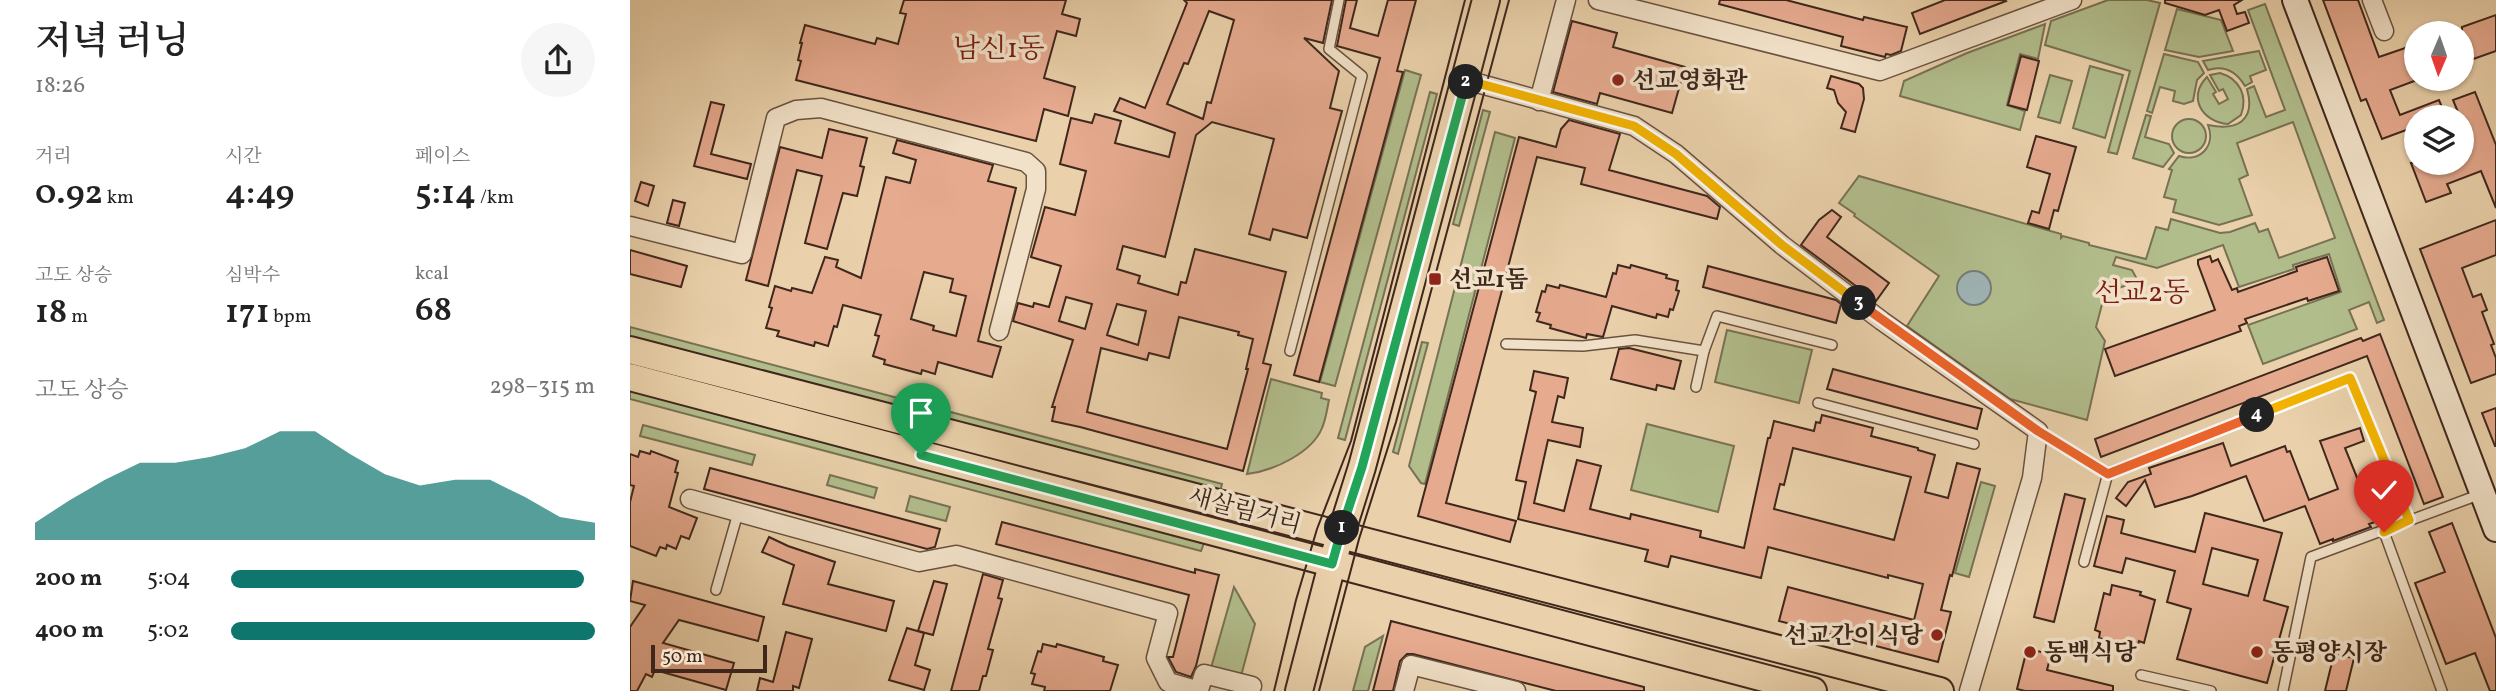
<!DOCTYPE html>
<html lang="ko">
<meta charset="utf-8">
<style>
:root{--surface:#fff;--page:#f6f6f6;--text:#222;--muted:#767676;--accent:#0f766e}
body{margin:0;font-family:Vollkorn,"Noto Serif KR",serif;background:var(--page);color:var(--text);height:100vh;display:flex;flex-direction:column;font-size:26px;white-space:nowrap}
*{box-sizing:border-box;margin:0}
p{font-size:23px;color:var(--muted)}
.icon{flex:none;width:38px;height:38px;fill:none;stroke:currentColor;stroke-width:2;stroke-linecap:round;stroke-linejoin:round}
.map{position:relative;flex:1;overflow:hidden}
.drawer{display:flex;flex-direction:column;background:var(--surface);width:630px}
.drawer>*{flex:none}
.needle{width:46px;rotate:182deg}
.fabs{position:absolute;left:1774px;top:21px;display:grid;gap:14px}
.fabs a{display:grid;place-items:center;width:70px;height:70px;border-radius:50%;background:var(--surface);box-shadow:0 2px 5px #0004;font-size:35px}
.scale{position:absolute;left:21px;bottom:18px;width:116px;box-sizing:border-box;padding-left:7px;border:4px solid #3f271c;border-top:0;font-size:19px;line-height:24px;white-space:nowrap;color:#3f271c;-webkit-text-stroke:5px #f1e1c8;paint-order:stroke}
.pin{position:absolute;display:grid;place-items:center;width:60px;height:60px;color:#fff;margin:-72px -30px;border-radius:50% 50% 50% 0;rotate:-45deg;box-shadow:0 0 7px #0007}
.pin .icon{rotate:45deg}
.km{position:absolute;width:35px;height:35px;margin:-18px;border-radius:50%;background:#222;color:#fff;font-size:19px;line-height:35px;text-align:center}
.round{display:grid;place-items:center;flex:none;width:74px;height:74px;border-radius:37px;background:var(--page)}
.summary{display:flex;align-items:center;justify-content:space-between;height:119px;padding:0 35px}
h1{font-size:38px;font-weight:600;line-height:52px}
.figures{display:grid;grid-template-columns:repeat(3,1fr);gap:10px;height:119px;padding:7px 35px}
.figures div{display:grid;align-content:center}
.figures b{font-size:35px;font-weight:600}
.figures small{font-size:19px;font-weight:400}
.figures p{font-size:19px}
.chart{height:196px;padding:14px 35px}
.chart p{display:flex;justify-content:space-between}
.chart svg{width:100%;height:126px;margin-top:7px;fill:var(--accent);opacity:.7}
ul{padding:0 35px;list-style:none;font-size:23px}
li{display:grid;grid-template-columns:112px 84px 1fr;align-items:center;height:52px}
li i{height:18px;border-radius:9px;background:var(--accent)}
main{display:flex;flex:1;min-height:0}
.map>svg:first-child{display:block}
</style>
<main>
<section class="drawer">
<div class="summary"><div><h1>저녁 러닝</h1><p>18:26</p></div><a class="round"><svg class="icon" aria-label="share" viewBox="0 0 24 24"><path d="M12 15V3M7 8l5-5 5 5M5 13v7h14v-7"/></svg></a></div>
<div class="figures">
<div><p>거리</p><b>0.92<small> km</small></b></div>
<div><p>시간</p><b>4:49</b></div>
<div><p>페이스</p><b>5:14<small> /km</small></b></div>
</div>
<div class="figures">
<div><p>고도 상승</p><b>18<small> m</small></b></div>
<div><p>심박수</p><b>171<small> bpm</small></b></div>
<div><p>kcal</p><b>68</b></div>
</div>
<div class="chart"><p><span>고도 상승</span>298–315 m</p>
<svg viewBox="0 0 160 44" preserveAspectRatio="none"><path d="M0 44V38L10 30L20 23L30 17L40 17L50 15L60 12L70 6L80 6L90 14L100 21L110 25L120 23L130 23L140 29L150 36L160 38V44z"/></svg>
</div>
<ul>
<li><b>200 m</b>5:04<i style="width:97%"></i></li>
<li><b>400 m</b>5:02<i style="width:100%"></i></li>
</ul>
</section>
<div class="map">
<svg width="1866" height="691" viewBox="0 0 1866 691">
<rect width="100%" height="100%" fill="#ead1ab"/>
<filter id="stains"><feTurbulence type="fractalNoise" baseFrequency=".00286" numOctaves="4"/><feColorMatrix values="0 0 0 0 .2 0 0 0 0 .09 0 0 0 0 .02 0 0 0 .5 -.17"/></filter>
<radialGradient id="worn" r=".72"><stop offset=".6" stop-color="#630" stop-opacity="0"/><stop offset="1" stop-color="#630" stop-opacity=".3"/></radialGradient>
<g fill="#b2bd8c" stroke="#787254" stroke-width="2">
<path d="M1478,0H1517L1530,3L1487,154L1478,152L1500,71L1415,45L1421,21Z"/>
<path d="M1635,4L1754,320L1747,323L1739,302L1719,310L1727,329L1633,364L1618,325L1711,292L1699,254L1663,265L1664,269L1609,287L1593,245L1527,268L1486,257L1483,265L1502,270L1508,281L1475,293L1466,327L1475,341L1457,420L1380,399L1277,326L1309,276L1224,216L1225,214L1209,203L1229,176L1431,234V238L1433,236L1459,243V245L1516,259L1526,227L1538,230L1541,219L1590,233L1600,232L1625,223L1629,232L1638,229L1649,258L1705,238L1663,122L1607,143L1618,175L1609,179L1622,215L1589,225L1543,212L1546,200L1534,197L1542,170L1539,169L1549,156C1570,163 1586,146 1578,125C1607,131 1626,121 1617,89L1624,86L1636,117L1655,110L1618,10Z"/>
<path d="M1547,9L1591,20L1603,51L1569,57L1535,50Z"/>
<path d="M1415,24L1408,59L1390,54L1377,105L1395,111L1390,130L1270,96L1274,81L1337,53Z"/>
<path d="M1629,51L1636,70L1620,76L1622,82L1615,86C1606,71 1594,65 1578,70L1573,61Z"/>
<path d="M1534,54L1568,62L1574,73L1567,80L1563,101L1554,104L1543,101L1545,91L1530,87L1522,113L1517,111Z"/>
<path d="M1460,66L1493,75L1475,138L1443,128Z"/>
<path d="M775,70L791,75L705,386L690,382Z"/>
<path d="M1590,73C1610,79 1618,96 1611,115L1598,124C1572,122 1557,97 1577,77L1586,92L1583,94L1589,104L1598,99L1593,89L1589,91L1580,75Z"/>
<path d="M1420,75L1442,81L1430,123L1408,117Z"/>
<path d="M800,92L807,94L715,440L708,438Z"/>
<path d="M853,110L860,112L829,226L823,224Z"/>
<path d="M1516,115L1521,116L1515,137L1539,144L1544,153L1533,167L1503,158Z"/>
<circle cx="1559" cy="136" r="17"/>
<path d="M865,132L885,138L795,484L791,483L779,466Z"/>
<path d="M0,327L592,484L589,496L0,340Z"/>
<path d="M1097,330L1182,350L1169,403L1085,382Z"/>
<path d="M792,342L798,343L768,454L763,452Z"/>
<path d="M641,379L692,393L691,398L699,400C697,409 696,419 692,428C682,453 643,471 617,474Z"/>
<path d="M0,390L574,543L571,551L0,399Z"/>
<path d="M1017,424L1104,446L1088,512L1001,490Z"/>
<path d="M13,425L125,455L122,465L10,436Z"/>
<path d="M200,475L247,488L244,498L197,485Z"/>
<path d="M1351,482L1365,486L1339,577L1325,573Z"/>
<path d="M280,496L320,507L316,521L276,511Z"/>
<path d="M604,587L625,624L611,676L581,668Z"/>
<path d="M753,636L738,691H723L735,647Z"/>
</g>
<circle fill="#9eb4b5" stroke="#787c78" stroke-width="2" cx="1344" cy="288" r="17"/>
<g fill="#e6aa8f" stroke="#3f271c" stroke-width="2" fill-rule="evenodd">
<path d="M274,0H436L432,14L450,19L446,36L427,31L414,78L445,87L438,116L414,109L406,141L166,80L171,61L168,60L172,43H170L175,25L245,44L247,38L268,44L276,14L270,13Z"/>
<path d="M554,0H702L693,43L674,38L709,71L700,108L712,111L677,238L643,229L640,240L619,234L644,139L582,122L566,135L535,257L493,246L487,269L510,276L508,283L548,295L551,282L556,283L565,249L656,272L633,363L641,365L613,471L450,427L422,421L425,407H422L443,340L383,321L388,303L403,307L404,303L419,307L431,266L401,257L415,207L445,215L456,171L430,164L441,118L462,123L465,114L491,121L485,143L539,157L545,133L484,111L490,98L515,108L557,3ZM579,11L604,20L581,103L577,102L573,119L537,104L554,63L558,64ZM436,297L462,304L455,329L429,321ZM487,304L516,311L508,345L477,335ZM549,317L609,332L608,335L623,339L616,369H618L597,449L457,412L471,348L517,360L519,353L539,358Z"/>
<path d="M716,0H727L720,28L748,36L758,0H786L767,71L773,72L689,382L664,375L750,58L707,46Z"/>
<path d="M1090,0H1156L1233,20L1234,17L1277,27L1271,51L1261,55L1256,54L1255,57L1211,46L1213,37L1089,4Z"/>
<path d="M1315,0H1375L1376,1L1290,34L1282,13Z"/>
<path d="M1535,0H1612L1604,5L1607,14L1615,12L1619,23L1597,31L1589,10L1575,15L1535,3Z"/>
<path d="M1693,0H1728L1749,57L1787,44V80L1760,90L1770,115L1809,100L1816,117H1787V126L1752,139L1736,99L1731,101Z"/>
<path d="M1866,15V51L1832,63V27Z"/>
<path d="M942,21L987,33L983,47L1055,67L1042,113L970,93L967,104L923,92Z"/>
<path d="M1391,56L1409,61L1397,110L1378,105Z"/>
<path d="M1201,76L1229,84L1233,88L1234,99L1225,132L1211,128L1216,112L1208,103L1204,90L1197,88Z"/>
<path d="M1845,92L1866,145V208L1851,171L1817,184L1821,193L1796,202L1781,163H1832V146L1840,143L1832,117H1830L1823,100Z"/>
<path d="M81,102L94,105L81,154L121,164L117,179L64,166Z"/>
<path d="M939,120L990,134L979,170L1077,196L1090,207L1087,219L951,184L955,168L907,157L816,503L886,521L880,542L788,516L889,137L926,147L931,129Z"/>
<path d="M199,129L237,138L230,166L234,167L227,196L213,193L197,249L175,243L192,176L167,170L138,286L116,280L150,147L192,158Z"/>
<path d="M1406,136L1446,147L1428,211L1424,210L1419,229L1398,223L1402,211L1409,213L1420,174L1397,167Z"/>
<path d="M267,140L363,165L358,181L386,188L348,341L371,347L362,377L308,362L305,374L292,370L291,374L254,364L255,360L243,356L249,336L245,335L251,315L213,305L207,327L204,326L198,346L185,342L184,346L147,336L149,331L136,328L142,308L139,307L145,286L161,291L162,288L182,293L195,257L208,260L206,267L231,278L256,177L280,183L286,160L263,153ZM294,272L323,279L320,292L336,296L326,336L303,330L304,326L281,319Z"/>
<path d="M11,182L24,186L18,206L5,201Z"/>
<path d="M43,200L55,203L49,226L37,223Z"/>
<path d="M1202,210L1211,217L1197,237L1259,283L1246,301L1171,245L1189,220Z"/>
<path d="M1866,220V255L1832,268L1843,297L1851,294L1857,310L1852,312L1864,344L1861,345L1866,358V374L1841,383L1790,249Z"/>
<path d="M0,250L57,266L51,287L0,274Z"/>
<path d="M1580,256L1582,262L1588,259L1602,290L1607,288L1608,292L1667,271L1666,267L1697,257L1709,291L1678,301L1677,298L1615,319L1617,323L1609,326L1611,331L1485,376L1475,349L1585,310L1568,264V260Z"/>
<path d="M988,265L1000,268L1001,265L1037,275L1036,278L1048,281L1046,290L1049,291L1043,310L1040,309L1038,317L1027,314L1026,318L982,306L973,337L957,334L956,338L920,328L921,325L907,321L910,313L906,312L912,291L915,292L917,285L929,288L930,285L976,297L983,273L986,274Z"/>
<path d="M1078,266L1206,300L1211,304L1206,323L1073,287Z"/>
<path d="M1750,334L1813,497L1794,504L1737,356L1471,457L1465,439L1731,338L1733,341Z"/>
<path d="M999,348L1051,361L1044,389L1027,385L1026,390L981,379L989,349Z"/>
<path d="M1203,369L1352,409L1347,429L1197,389Z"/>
<path d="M904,371L938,378L934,398L928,396L922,422L953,428L950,447L918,440L904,503L934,511L947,460L971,466L960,509L1000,519L1001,514L1071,531L1070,537L1114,548L1138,438H1140L1144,421L1184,431L1186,422L1190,423L1192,415L1243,428L1241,436L1288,448V450L1305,455L1295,492L1318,498L1327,463L1350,469L1322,576L1320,575L1311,610L1321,612L1308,662L1149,621L1158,587L1284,620L1293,584L1258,575V578L1138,547L1131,578L1041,556L1038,567L1015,561L1018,550L888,519L896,482L886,480L906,392L900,390ZM1163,448L1281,477L1264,540L1144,509L1150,484L1154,485Z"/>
<path d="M1866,408V446H1865L1852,413Z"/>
<path d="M1730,428L1734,441L1715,448L1730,485L1736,483L1751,520L1739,524L1741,527L1703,541V539L1690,544L1675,506L1634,521L1616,476L1562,496L1525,507L1515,480L1496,506L1486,498L1498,482L1521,474L1519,468L1593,443L1601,466L1655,446L1657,452L1660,451L1679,500L1708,489L1690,441Z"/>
<path d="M10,451L20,454L21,451L48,461L45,472L48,473L39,507L67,518L59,539L51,536L46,549L37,545L36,549L30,547L26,556L0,546V502L4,486L0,485V454L8,457Z"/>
<path d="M80,468L310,529L305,547L297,549L74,489Z"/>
<path d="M1435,494L1455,499L1424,622L1404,617Z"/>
<path d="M1575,513L1652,533L1634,600L1658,607L1637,683L1547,659L1561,609L1537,602L1545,571L1496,558L1492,573L1464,566L1477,516L1494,520L1491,533L1565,552ZM1582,548L1628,560L1618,596L1573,584Z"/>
<path d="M372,522L565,573V569L589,575L566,666L561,677L546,672L538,657H543L559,595L366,544Z"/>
<path d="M1822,523L1866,638V691H1860L1845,653L1816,664L1785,583L1815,572L1799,532Z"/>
<path d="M139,537L158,546L205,562L198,584L264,601L256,631L153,604L164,565L132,552Z"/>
<path d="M353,574L373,580L368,598L372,599L358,649L363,650L356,676H353L349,691H321Z"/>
<path d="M3,581L134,617L128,641L49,620L33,643L104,663L96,690L25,670L22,677L16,674L7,691H0V627L15,605L0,601Z"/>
<path d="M304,581L317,584L303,635L288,631Z"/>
<path d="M1482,585L1511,592L1510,595L1525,600L1514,643L1509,641L1507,648L1497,646L1496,648L1478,644L1479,641L1469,638L1470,632L1465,630L1474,593L1480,595Z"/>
<path d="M761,621L1014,687V691H926L783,654H777L770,661L763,691H743Z"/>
<path d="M277,628L294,633L285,665L300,670L294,690L259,680Z"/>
<path d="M156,632L182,639L169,688L163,686V691H127L130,678L143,682Z"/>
<path d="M413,644L426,647L427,644L474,657L473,661L488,665L480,691H414L415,687L402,684L405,674L401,673L408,651L411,652Z"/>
<path d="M1397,649L1421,654L1417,670L1483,686V691H1395L1387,689Z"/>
<path d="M1704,654L1724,658L1716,691H1695Z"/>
</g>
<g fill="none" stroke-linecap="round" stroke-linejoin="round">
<defs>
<g id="lane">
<path d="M876,344L953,346L1005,340L1074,351"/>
<path d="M660,351L732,76L699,49L709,0"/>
<path d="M1066,387L1074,351L1087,316L1202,345"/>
<path d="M1188,403L1344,444"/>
<path d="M1408,431L1478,473"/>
<path d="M1754,532L1812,691"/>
<path d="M1454,562L1478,473L1720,378L1779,520"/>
<path d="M86,590L108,513"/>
<path d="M1511,675L1581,691"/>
<path d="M1653,691L1681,557L1851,494"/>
</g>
<g id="street">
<path d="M968,0L1250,71L1442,0"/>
<path d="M1742,0L1754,31"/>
<path d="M836,80L1004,126L1046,154L1152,245L1252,321L1408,431L1402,478L1339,691"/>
<path d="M909,101L936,0"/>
<path d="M0,226L112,254L146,118L166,110L191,108L396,162L406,171V189L369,331"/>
<path d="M60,499L289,562L326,555L538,613L526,658L538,682L569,691"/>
<path d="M569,690L574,674L622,686"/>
<path d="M774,691L781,665L886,691"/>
</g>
<path id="secondary" d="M1665,0L1866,529"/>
<g id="primary">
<path d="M0,350L1310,691"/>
<path d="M0,377L1183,691"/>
<path d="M669,691L705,553L732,467L856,0"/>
</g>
</defs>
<use href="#lane" stroke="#6a5240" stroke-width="12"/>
<use href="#street" stroke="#6a5240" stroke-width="21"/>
<use href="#secondary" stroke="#3f271c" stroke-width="28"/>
<use href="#primary" stroke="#3f271c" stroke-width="30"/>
<use href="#lane" stroke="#f1e1c8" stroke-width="9"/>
<use href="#street" stroke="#f1e1c8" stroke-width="18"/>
<use href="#secondary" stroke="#f1e1c8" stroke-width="24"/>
<use href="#primary" stroke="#ead1ab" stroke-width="26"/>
<g stroke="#3f271c" stroke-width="2">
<path d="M644,691L666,600L687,529L721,441L835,0"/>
<path d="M689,691L729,539L766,422L879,0"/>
</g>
</g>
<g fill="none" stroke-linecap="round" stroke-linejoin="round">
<defs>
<path id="split-1" d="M291,455L702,564L712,528"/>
<path id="split-2" d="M712,528L732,467L836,82"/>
<path id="split-3" d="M836,82V80L1004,126L1046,154L1152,245L1229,303"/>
<path id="split-4" d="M1229,303L1408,431L1478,474L1627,415"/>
<path id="split-5" d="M1627,415L1720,378L1779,520L1754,532"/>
</defs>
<use href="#split-1" stroke="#fff" stroke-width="14"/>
<use href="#split-2" stroke="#fff" stroke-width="14"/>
<use href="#split-3" stroke="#fff" stroke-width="14"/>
<use href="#split-4" stroke="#fff" stroke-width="14"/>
<use href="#split-5" stroke="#fff" stroke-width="14"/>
<use href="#split-1" stroke="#22a559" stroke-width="9"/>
<use href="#split-2" stroke="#22a559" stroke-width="9"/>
<use href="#split-3" stroke="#f5b400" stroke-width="9"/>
<use href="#split-4" stroke="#f0652b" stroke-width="9"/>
<use href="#split-5" stroke="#f5b400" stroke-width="9"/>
</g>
<g fill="#8f2418" stroke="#f1e1c8" stroke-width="2.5">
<circle cx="988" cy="80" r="7"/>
<rect x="798" y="272" width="14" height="14" rx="3.5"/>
<circle cx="1307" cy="635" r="7"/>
<circle cx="1400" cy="652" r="7"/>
<circle cx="1627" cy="652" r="7"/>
</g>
<g text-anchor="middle" stroke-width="7" stroke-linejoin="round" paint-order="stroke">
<g font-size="24" font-weight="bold" fill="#3f271c" stroke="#f1e1c8" text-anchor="start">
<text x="1002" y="88">선교영화관</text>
<text x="819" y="287">선교1돔</text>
<text x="1293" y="643" text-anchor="end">선교간이식당</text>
<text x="1414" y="660">동백식당</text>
<text x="1641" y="660">동평양시장</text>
</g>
<g font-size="24" fill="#3f271c" stroke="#f1e1c8">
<text transform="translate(615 510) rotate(15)" y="8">새살림거리</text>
</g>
<g font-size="28" fill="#7a1f14" stroke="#f1e1c8">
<text x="369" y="57">남신1동</text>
<text x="1512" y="301">선교2동</text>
</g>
</g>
<rect width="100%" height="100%" filter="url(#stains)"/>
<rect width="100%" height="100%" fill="url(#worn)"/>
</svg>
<div class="fabs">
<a><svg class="needle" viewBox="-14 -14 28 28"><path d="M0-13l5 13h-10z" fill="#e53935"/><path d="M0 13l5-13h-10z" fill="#767676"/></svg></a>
<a><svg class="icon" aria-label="layers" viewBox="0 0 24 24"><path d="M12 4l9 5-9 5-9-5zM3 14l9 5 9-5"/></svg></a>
</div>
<div class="scale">50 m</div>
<div class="pin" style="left:291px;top:455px;background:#1e9e55"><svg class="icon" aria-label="arrive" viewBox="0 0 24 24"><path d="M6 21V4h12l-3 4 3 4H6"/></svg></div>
<div class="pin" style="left:1754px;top:532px;background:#d93025"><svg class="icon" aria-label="check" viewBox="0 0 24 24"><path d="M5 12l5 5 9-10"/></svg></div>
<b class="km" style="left:712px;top:528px">1</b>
<b class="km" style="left:836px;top:82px">2</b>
<b class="km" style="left:1229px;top:303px">3</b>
<b class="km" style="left:1627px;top:415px">4</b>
</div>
</main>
